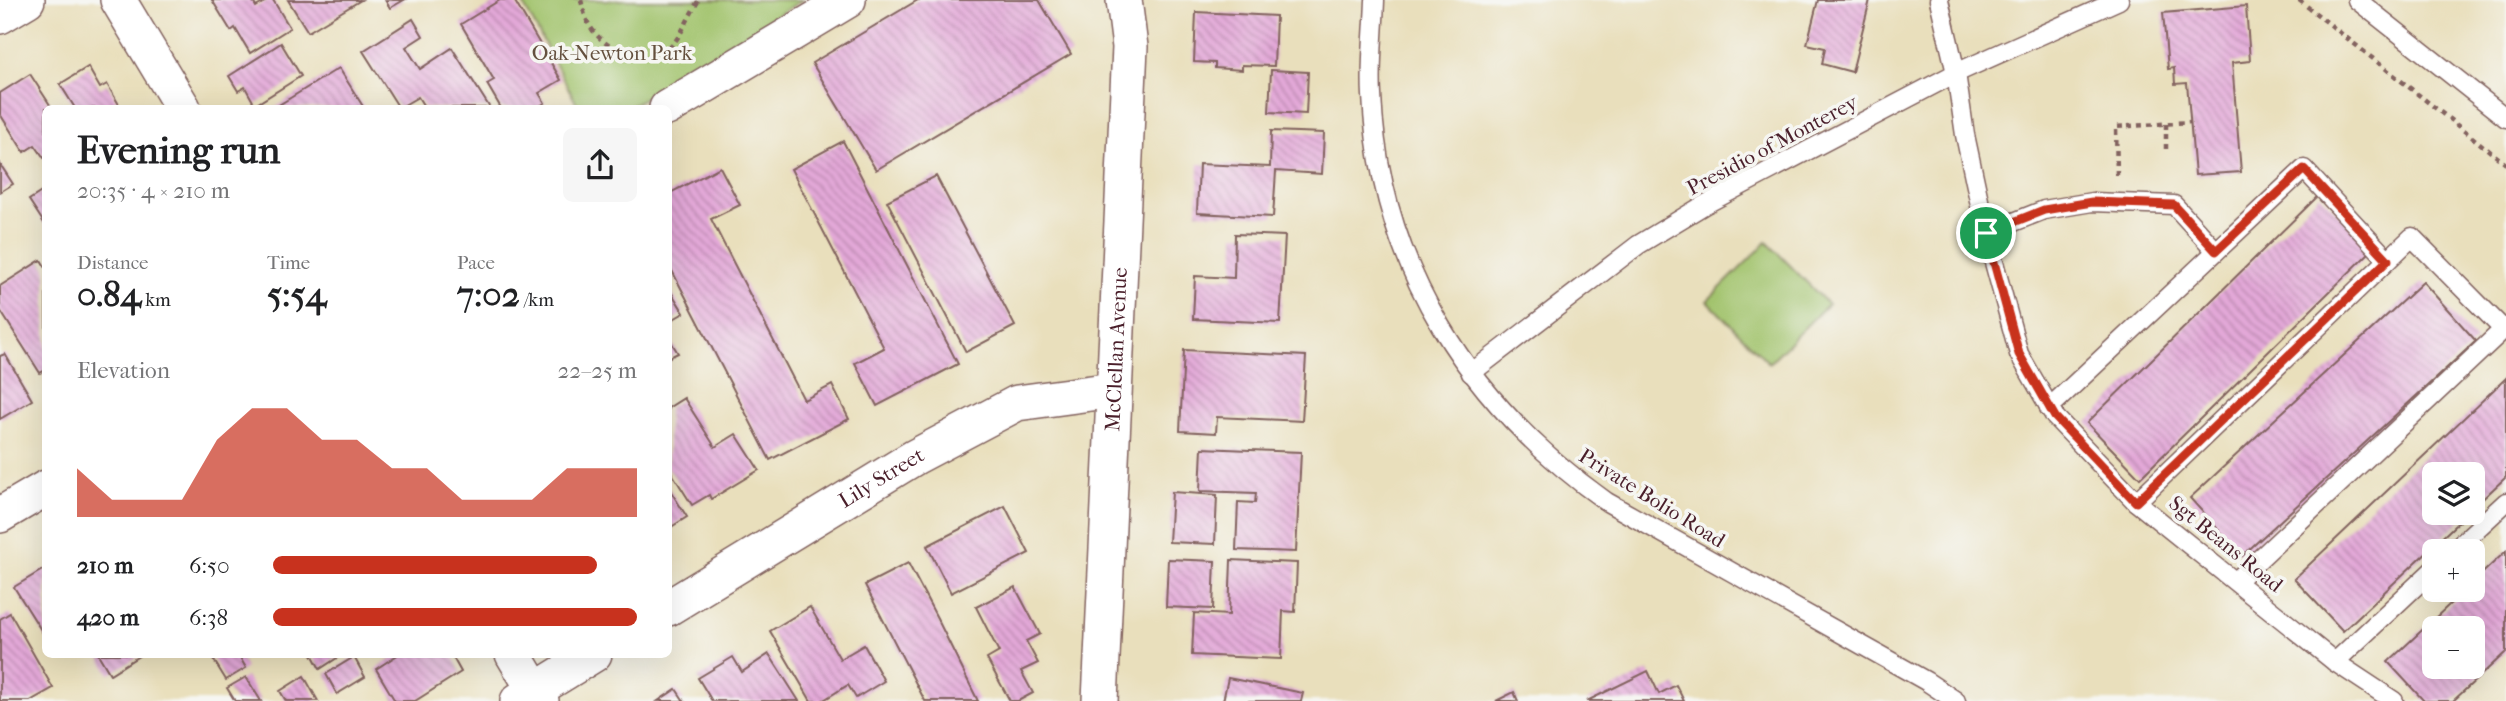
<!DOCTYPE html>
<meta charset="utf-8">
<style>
:root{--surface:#fff;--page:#f6f6f6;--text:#202124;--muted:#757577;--accent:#c8321e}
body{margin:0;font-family:"IM FELL French Canon",serif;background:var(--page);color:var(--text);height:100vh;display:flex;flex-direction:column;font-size:26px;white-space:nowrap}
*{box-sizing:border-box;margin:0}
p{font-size:23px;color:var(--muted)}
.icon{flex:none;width:38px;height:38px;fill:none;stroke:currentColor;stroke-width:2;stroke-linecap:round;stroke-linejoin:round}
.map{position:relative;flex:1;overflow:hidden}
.sheet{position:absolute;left:42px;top:105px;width:630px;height:553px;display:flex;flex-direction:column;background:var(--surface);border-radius:10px;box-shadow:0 7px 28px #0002}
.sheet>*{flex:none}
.fabs{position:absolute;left:2422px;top:462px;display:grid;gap:14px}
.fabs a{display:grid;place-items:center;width:63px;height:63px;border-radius:10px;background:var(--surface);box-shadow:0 7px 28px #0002;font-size:35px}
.pin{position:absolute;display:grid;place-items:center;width:60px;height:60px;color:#fff;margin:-30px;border:4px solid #fff;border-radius:50%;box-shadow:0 2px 7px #0007}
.round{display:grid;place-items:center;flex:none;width:74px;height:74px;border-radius:10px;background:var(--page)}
.headline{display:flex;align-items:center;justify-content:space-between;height:119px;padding:0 35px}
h1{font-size:38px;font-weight:800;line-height:52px}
.metrics{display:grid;grid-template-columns:repeat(3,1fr);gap:10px;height:119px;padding:7px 35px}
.metrics div{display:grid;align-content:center}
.metrics b{font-size:35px;font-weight:800}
.metrics small{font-size:19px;font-weight:400}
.metrics p{font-size:19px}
.chart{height:196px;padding:14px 35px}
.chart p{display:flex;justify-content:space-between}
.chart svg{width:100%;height:126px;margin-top:7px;fill:var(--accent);opacity:.7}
ul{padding:0 35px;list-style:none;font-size:23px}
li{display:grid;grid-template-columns:112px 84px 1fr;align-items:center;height:52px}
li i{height:18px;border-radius:9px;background:var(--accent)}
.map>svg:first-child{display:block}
</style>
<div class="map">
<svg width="2506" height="701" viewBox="0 0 2506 701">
<defs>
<pattern id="building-back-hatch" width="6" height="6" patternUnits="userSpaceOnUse" patternTransform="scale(1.75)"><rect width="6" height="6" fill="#e3a8d8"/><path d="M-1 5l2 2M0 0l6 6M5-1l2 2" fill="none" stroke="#ba88af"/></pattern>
</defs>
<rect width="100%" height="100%" fill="#f6f6f2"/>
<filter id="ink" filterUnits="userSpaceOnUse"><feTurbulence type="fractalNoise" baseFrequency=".0143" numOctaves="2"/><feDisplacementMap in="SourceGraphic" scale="14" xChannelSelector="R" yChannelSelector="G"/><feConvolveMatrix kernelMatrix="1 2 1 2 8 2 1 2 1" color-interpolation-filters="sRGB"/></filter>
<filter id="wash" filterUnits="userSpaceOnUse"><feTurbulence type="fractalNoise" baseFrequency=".00686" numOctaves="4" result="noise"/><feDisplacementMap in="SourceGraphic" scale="28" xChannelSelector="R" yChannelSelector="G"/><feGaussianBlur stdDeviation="1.57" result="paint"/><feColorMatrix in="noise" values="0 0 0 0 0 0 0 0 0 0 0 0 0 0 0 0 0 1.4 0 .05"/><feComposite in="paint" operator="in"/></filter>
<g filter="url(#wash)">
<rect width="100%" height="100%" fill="#e9dfbc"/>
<g fill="#a1c36c" stroke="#76714c" stroke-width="2">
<path d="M521,0H802L628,108H579Z"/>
<path d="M1767,242L1828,304L1769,363L1707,301Z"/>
</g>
<g id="blocks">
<g fill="url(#building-back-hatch)" fill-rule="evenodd">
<path d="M212,0H252L256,7L268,0H273L290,28L250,53L235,28L231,31Z"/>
<path d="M288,0H361L308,32Z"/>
<path d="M385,0H404L390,8Z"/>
<path d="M500,0H514L561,80L539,93L545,103L536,108H501L487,84L494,80L461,24Z"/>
<path d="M918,0H1039L1071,54L876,170L812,63Z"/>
<path d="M1818,0H1870L1852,72L1822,64L1825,48L1807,44Z"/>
<path d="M2246,6L2250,61L2232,63L2241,172L2195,175L2187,83L2175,84L2174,68L2168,69L2163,13Z"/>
<path d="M1196,12L1276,16L1274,66L1242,65V70L1215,68V63L1194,62Z"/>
<path d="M413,19L423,36L406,47L420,69L452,48L490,108H425L418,97L399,108L363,51Z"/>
<path d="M281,43L301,76L255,105L245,87L238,91L229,76Z"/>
<path d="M88,67L100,88L107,84L121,108H75L60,84Z"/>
<path d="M339,68L364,108H274Z"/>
<path d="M1271,70L1308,72L1306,114L1269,112Z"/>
<path d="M30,74L52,108H46V157L44,158L35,145L24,152L0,114V93Z"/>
<path d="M1271,131L1324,133L1322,174L1276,171L1273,217L1197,213L1199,164L1270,167Z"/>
<path d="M843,141L958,364L877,406L855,363L884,348L791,169Z"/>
<path d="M0,164L13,184L0,192Z"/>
<path d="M720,167L740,205L711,219L804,400L832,385L849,419L770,460L668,263V194Z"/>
<path d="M936,176L1015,326L966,352L887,201Z"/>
<path d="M46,189V226L29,200Z"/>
<path d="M2320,194L2373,249L2140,478L2087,423Z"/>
<path d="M1235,234L1285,236L1280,323L1193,319L1195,276L1234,278Z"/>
<path d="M41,260L46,268V370L40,373L0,310V286Z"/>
<path d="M2423,282L2476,341L2242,556L2190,498Z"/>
<path d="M668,287L684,313L668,322Z"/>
<path d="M668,337L678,353L668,358Z"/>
<path d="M1184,350L1306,356L1302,421L1217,417L1216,433L1180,431Z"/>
<path d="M5,354L32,400L0,419V356Z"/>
<path d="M2506,378V477L2473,508V474H2434V513H2468L2343,631L2294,579Z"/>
<path d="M684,398L715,447L736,434L759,470L711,499L709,495L692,505L668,467V408Z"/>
<path d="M1202,448L1301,452L1296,552L1236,550L1238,502L1255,503L1256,493L1200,491Z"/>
<path d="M668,487L687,517L668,529Z"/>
<path d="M1172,492L1217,495L1215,544L1169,542Z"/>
<path d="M1005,506L1029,553L951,593L927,546Z"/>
<path d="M2506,551V652L2453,701H2424L2388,662L2465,590H2473V582ZM2434,628H2473V667H2434Z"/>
<path d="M1168,559L1215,561L1213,609L1166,607Z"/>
<path d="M1231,560L1297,563L1295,612L1283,611L1281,659L1192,655L1194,613L1229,615Z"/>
<path d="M908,563L937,618L978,701H925L865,585Z"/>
<path d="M44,569L46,571V638L14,587Z"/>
<path d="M1015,587L1040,634L1026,641L1038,663L1021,671L1033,693L1018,701H1010L987,659L999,652L976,607Z"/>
<path d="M810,607L840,659L864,645L884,681L856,698L848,685L822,701H811L770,631Z"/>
<path d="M10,613L53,688L30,701H0V619Z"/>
<path d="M98,654H142L110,674Z"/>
<path d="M210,654H238L246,668L226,680Z"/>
<path d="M312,654H343L320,669Z"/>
<path d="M399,654H451L461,672L415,701H395L376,669Z"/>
<path d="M769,654L799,701H712L698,678L733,657L742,672Z"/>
<path d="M354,657L365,677L337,694L326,674Z"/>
<path d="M1648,671L1659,694L1676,685L1684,701H1587Z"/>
<path d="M304,676L318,701H286L280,691Z"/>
<path d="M246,677L261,701H235L227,688Z"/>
<path d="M1228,678L1303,693L1301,701H1223Z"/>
<path d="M676,689L684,701H658Z"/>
<path d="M1514,692L1518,701H1496Z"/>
</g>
</g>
</g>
<g filter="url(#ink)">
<use href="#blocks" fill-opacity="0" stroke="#82625e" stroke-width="2"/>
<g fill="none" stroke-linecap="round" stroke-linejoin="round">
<defs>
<g id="lane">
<path d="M1375,0C1374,31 1370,64 1372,95C1379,266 1470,405 1607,502L1926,681L1956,701"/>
<path d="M1939,0L1956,73L1965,135L1986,233L2019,354L2055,417L2136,502L2335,662L2394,701"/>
<path d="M2357,0L2506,118"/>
<path d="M1986,233L2044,210L2092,202L2174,205L2216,251"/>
<path d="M1471,373L1638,245L1704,205L1956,73L2119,0"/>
<path d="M2049,408L2304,169L2388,260"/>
<path d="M2136,502L2412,237L2503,329"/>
<path d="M2453,551L2506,502"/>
<path d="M2236,581L2506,327"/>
<path d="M2335,662L2434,569"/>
</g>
<g id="street">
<path d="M118,0L183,108"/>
<path d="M0,16L27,0"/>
<path d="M667,108L848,0"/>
<path d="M0,515L46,488"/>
<path id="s1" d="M668,608L915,457L1017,403L1113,390"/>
<path d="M513,654L541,701"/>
<path d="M518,701L594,654"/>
<path id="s2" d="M1100,701L1130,47L1124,0"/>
</g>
</defs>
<use href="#lane" stroke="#82625e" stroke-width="21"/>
<use href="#street" stroke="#82625e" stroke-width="38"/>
<g stroke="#82625e" stroke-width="4.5" stroke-dasharray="5 5" stroke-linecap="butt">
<path d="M581,0C583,8 585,19 590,26C602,47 639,66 661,54C679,45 688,16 699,0"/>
<path d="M2299,0L2506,164"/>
<path d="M2166,124V150"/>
<path d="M2117,175L2116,127L2190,122"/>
</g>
<use href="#lane" stroke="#fff" stroke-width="18"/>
<use href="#street" stroke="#fff" stroke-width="35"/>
</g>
</g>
<g fill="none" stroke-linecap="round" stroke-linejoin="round" filter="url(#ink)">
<defs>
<path id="route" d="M2304,169L2388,260L2136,502L2055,417L2019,354L1986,233L2044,210L2092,202L2174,205L2216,251Z"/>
</defs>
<use href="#route" stroke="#fff" stroke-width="14"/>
<use href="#route" stroke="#c8321e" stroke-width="9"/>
</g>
<g text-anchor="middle" stroke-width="7" stroke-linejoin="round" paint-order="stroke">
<g font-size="21" fill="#64503e" stroke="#f6f6f2">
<text x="612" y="60">Oak-Newton Park</text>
</g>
<g font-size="21" fill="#4a1f2b" stroke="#f6f6f2">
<text transform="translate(1772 145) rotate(-28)" y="7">Presidio of Monterey</text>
<text dy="7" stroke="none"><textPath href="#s2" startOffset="352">McClellan Avenue</textPath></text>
<text dy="7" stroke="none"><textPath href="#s1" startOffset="250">Lily Street</textPath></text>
<text transform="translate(1652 498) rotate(32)" y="7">Private Bolio Road</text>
<text transform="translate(2226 544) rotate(39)" y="7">Sgt Beans Road</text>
</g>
</g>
</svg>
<div class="fabs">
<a><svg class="icon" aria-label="layers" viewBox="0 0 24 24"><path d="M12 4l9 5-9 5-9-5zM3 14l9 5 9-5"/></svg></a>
<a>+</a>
<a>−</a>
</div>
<div class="pin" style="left:1986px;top:233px;background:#1e9e55"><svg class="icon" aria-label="arrive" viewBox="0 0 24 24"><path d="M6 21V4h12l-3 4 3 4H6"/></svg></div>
<section class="sheet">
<div class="headline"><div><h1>Evening run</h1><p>20:35 · 4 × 210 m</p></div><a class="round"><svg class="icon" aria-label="share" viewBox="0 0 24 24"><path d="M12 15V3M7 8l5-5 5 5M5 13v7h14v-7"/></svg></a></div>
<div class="metrics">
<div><p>Distance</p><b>0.84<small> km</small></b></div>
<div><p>Time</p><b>5:54</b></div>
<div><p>Pace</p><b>7:02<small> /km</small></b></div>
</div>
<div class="chart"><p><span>Elevation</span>22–25 m</p>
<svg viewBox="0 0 160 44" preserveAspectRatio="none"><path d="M0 44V27L10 38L20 38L30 38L40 17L50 6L60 6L70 17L80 17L90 27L100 27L110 38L120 38L130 38L140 27L150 27L160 27V44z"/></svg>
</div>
<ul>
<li><b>210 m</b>6:50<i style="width:89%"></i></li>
<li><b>420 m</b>6:38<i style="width:100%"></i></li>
</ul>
</section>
</div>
